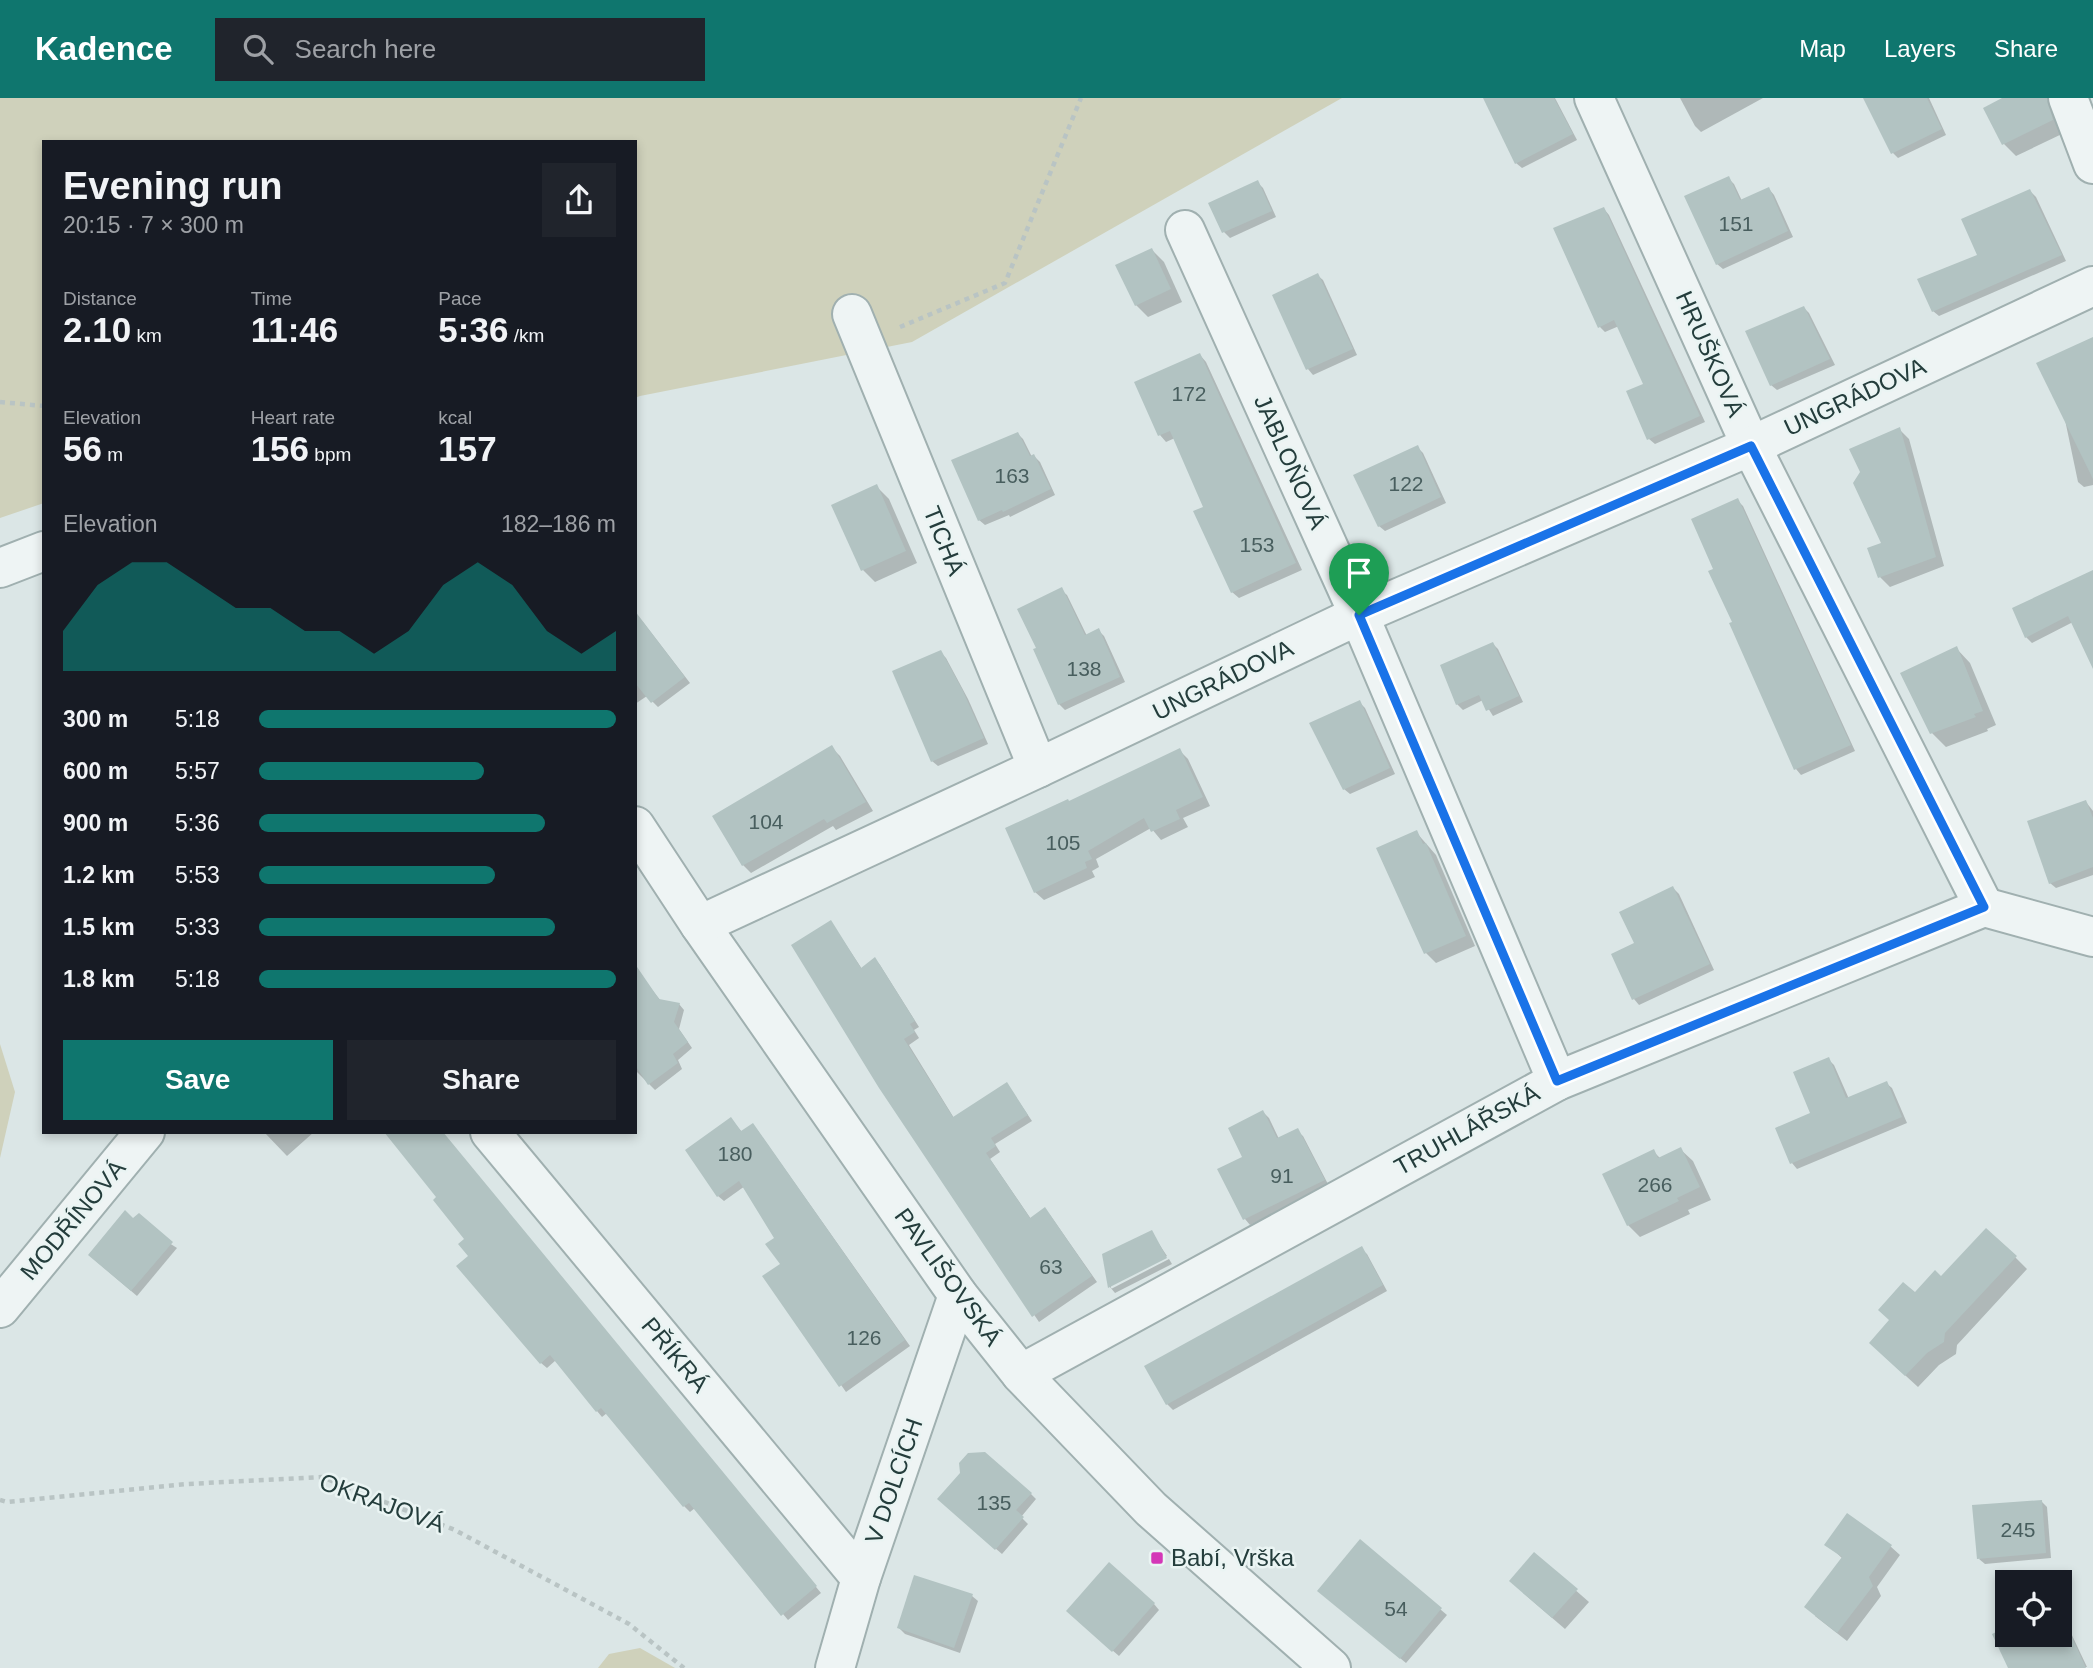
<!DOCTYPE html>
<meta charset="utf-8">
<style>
:root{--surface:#171b24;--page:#20242c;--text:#f1f3f6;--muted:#9ea1a6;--accent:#0f766e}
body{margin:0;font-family:Arial,sans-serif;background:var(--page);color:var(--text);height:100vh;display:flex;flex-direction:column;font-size:26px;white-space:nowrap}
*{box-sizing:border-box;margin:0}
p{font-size:23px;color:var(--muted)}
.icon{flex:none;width:38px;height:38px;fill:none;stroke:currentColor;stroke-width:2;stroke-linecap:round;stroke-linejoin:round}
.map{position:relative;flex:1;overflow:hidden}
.side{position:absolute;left:42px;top:42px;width:595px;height:994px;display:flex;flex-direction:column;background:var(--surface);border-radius:0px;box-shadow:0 4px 10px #0003}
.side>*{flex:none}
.tools{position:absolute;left:1995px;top:1472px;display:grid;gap:14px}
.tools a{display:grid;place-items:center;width:77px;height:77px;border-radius:0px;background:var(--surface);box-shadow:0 4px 10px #0003;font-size:35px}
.pin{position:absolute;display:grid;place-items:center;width:60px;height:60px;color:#fff;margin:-72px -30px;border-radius:50% 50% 50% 0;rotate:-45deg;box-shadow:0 0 7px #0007}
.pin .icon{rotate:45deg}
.round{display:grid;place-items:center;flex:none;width:74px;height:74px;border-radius:0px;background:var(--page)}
.head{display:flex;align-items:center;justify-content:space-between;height:119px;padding:0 21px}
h1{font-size:38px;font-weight:700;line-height:52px}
.figures{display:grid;grid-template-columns:repeat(3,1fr);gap:10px;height:119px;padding:7px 21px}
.figures div{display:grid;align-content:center}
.figures b{font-size:35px;font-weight:700}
.figures small{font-size:19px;font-weight:400}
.figures p{font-size:19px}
.chart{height:196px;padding:14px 21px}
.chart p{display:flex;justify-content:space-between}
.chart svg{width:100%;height:126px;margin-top:7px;fill:var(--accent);opacity:.7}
.button{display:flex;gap:14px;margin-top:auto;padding:14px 21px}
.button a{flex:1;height:80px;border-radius:0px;background:var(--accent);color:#fff;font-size:28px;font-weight:700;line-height:80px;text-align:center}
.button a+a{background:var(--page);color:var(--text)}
ul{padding:0 21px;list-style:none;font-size:23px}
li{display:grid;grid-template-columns:112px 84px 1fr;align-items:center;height:52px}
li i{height:18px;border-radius:9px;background:var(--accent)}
header{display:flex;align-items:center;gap:42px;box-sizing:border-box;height:98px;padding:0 35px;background:var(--accent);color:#fff}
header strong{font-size:33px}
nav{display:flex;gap:38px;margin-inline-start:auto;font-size:24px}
.search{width:490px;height:63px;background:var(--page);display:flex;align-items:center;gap:18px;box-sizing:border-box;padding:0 24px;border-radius:0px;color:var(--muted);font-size:26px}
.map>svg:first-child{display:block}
</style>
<header>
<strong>Kadence</strong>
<div class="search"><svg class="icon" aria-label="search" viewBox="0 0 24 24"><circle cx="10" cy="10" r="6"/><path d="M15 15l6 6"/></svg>Search here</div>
<nav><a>Map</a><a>Layers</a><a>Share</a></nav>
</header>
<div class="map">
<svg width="2093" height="1570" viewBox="0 0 2093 1570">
<rect width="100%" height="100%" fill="#dbe6e6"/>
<g fill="#cfd1bb">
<path d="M0,0H1342L912,244L640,298L635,300V44H44V405L0,420Z"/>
<path d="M0,946L15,994L0,1060Z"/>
<path d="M640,1550L675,1570H598L609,1556Z"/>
</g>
<g fill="#0003">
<path d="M1500,0H1555L1577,42L1522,70L1516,65Z"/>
<path d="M1680,0H1763L1701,34L1695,28Z"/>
<path d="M1865,0H1929L1946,37L1898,60L1892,54Z"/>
<path d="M2006,0H2046L2064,35L2016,58L2004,46L1985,10Z"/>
<path d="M1728,80L1734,86L1742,103L1769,91L1774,97L1793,139L1723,171L1717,166Z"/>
<path d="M1257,84L1263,90L1276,119L1230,140L1224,134L1210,105Z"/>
<path d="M2030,93L2036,99L2066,163L1939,218L1933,213Z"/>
<path d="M1604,111L1609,117L1705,324L1655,346L1649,341L1645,287L1619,228L1605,234L1600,229Z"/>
<path d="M1152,152L1164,164L1182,204L1148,219L1136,207Z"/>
<path d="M1317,177L1323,182L1357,257L1313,277L1308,271Z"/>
<path d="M1804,210L1809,215L1835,267L1777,292L1771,287Z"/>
<path d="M2093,241V387L2084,389L2078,384L2064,317Z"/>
<path d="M1200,257L1206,264L1302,472L1239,500L1232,494L1205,409L1175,340L1166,344L1160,337Z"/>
<path d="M1899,331L1909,341L1944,468L1890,489L1880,479L1869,451L1884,446Z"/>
<path d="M1018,336L1023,341L1032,359L1034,358L1040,364L1055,397L1010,419L1009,417L985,427L979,422Z"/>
<path d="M1417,349L1423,355L1446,405L1385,433L1379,428Z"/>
<path d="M877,389L889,401L917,465L875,484L863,472Z"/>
<path d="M1737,402L1743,408L1855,653L1801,677L1796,671L1731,526L1734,525L1715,471Z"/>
<path d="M2093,474V544L2073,524L2032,545L2026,539Z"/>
<path d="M1061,492L1067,497L1087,538L1098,532L1104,538L1125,584L1065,612L1059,606L1038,550Z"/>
<path d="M635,519L643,524L690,585L658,609L647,598L635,606Z"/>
<path d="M1493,546L1498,551L1523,604L1493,618L1483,602L1463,612L1457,606Z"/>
<path d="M1956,550L1970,565L1996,627L1987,631L1988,633L1946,649L1932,635Z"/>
<path d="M940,554L946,560L968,601L988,646L938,668L932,663Z"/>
<path d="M1359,604L1365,610L1395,676L1350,696L1344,691Z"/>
<path d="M832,650L840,658L873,713L836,732L833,728L751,775L743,767Z"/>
<path d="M1180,653L1188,661L1210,708L1183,720L1188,729L1161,742L1151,730L1096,761L1099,769L1092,773L1095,779L1044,802L1035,794Z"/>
<path d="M2086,704L2093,713V777L2056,790L2050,785Z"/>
<path d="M1416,734L1436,757L1475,848L1436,865L1426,855L1378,751Z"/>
<path d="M1673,790L1679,796L1714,872L1639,907L1634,901Z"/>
<path d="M831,824L862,871L875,861L880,867L919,929L914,932L919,940L909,947L954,1020L1007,986L1032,1023L995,1046L1000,1054L990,1061L1031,1121L1050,1117L1097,1184L1039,1224L881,989Z"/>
<path d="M645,883L661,903L679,906L684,912L679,931L692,950L678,962L682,971L655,992L635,972V890Z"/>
<path d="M1828,961L1834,967L1849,1001L1886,985L1892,990L1907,1025L1797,1071L1792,1065L1812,1016Z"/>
<path d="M1263,1014L1269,1020L1279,1041L1297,1033L1303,1038L1329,1088L1250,1127L1245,1121L1219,1072L1244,1060Z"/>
<path d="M731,1021L742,1034L758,1033L910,1248L846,1294L765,1179L782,1167L776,1141L745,1088L724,1103L718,1098Z"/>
<path d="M264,1034H314L287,1058Z"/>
<path d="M441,1034L821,1495L788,1522L695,1410L690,1414L684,1408L607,1315L602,1319L597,1313L556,1262L547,1270L541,1265L470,1158L467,1142L439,1100Z"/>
<path d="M1680,1051L1693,1063L1711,1102L1688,1112L1690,1116L1640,1139L1628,1127L1653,1053L1660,1060Z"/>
<path d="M133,1122L177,1150L137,1198L96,1163Z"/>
<path d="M1151,1134L1167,1158L1111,1187V1191L1169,1161L1172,1166L1115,1195L1110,1189L1104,1157Z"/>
<path d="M1361,1151L1367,1156L1387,1193L1173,1312L1167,1306L1146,1268Z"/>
<path d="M2015,1159L2027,1171L1957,1247L1956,1256L1939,1267L1918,1289L1883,1257L1915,1197L1942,1180Z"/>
<path d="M1031,1396L1036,1401L1021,1419L1028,1426L1002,1456L945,1407Z"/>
<path d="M2041,1403L2047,1409L2051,1460L1985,1466L1979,1461Z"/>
<path d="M1360,1444L1447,1517L1406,1565L1325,1498Z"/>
<path d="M1827,1446L1890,1448L1900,1457L1877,1489L1881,1498L1847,1543L1815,1518L1843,1461Z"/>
<path d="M1534,1456L1589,1504L1565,1531L1523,1495Z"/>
<path d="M972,1498L978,1503L960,1555L905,1536L899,1530Z"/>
<path d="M1154,1506L1159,1512L1119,1558L1074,1519Z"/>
<path d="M2060,1512L2087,1569L2010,1570L1994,1537L2007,1531V1536H2060Z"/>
</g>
<g fill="#b2c3c2">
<path d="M1483,0H1554L1573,36L1515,66Z"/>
<path d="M1863,0H1927L1942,31L1891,56Z"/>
<path d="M2002,0H2047L2053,22L2002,47L1983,10Z"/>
<path d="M1729,78L1740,102L1769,89L1788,133L1716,167L1684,98Z"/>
<path d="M1258,82L1272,113L1222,135L1208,105Z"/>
<path d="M2030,91L2062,157L1932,214L1917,181L1977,157L1961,121Z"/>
<path d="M1604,109L1700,318L1647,342L1626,293L1643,286L1614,222L1598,230L1553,130Z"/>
<path d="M1152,150L1171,191L1135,208L1115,167Z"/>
<path d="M1318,175L1353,251L1306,272L1272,197Z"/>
<path d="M1804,208L1830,261L1770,288L1745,233Z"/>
<path d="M2093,239V381L2036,265Z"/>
<path d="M1200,255L1296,465L1231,495L1193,413L1203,409L1170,333L1158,338L1134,284Z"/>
<path d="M1900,329L1936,459L1878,480L1867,450L1881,445L1853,385L1860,374L1849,351Z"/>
<path d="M1018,334L1030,358L1034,356L1051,391L1003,414L1002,412L978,423L951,362Z"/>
<path d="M1418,347L1441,399L1378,429L1353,377Z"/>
<path d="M877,386L906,453L861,473L831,407Z"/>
<path d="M1738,400L1851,647L1794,672L1729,525L1732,524L1708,473L1713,471L1691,421Z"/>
<path d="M2093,472V571L2068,518L2025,540L2012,510Z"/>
<path d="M1062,489L1085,537L1099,530L1120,579L1058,607L1033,551L1036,550L1017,511Z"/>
<path d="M635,513L685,579L651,605L635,585Z"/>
<path d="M1493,544L1519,598L1486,613L1479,597L1456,607L1440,567Z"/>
<path d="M1957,548L1983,613L1974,616L1976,619L1930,636L1900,575Z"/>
<path d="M941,552L963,593L984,640L931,664L892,573Z"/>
<path d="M1360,602L1390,670L1343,692L1309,625Z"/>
<path d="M832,647L866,704L827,725L824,721L742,768L712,718Z"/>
<path d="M1180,650L1203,699L1176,712L1180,721L1151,734L1144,720L1088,753L1092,761L1085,764L1087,770L1034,795L1005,730L1068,701L1069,703Z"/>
<path d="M2086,702L2093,720V769L2049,786L2027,723Z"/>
<path d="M1417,732L1423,746L1426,745L1466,838L1424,856L1376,750Z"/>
<path d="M1673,788L1710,866L1632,902L1611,856L1634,845L1619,814Z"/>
<path d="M831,822L861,870L875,859L915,923L910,926L915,934L904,941L953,1019L1007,984L1028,1017L991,1040L996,1048L986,1055L1030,1120L1045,1109L1092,1178L1032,1219L879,990L791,847Z"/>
<path d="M635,866L659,901L680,905L674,924L688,944L673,956L678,965L648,987L635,967Z"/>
<path d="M1829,959L1846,1000L1887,983L1902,1019L1790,1066L1775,1030L1810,1015L1793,974Z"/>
<path d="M1263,1012L1277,1040L1298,1030L1325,1082L1243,1122L1217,1071L1242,1059L1228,1030Z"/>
<path d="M731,1019L741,1033L753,1025L905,1242L839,1289L762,1178L780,1166L765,1146L774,1140L739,1083L717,1099L685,1052Z"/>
<path d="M384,1034H443L817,1488L781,1518L689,1405L683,1409L601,1310L596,1314L550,1257L540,1266L456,1168L468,1158L458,1146L464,1141L433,1102L436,1099Z"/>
<path d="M1681,1049L1700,1089L1677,1100L1679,1103L1627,1128L1602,1076L1654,1051L1658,1060Z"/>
<path d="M125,1112L133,1120L139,1115L173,1144L131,1193L88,1157Z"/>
<path d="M1986,1130L2017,1158L1945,1235L1944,1244L1927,1255L1905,1278L1869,1245L1889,1222L1878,1212L1903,1184L1915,1194L1935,1172L1941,1178Z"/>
<path d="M1152,1132L1167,1160L1108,1190L1102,1156Z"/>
<path d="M1362,1148L1383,1187L1166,1307L1144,1268Z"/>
<path d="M985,1354L1032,1395L1016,1412L1024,1419L995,1452L937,1401L960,1375L959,1365L968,1355Z"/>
<path d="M2042,1402L2046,1455L1977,1461L1972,1407Z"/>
<path d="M1847,1415L1892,1447L1869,1479L1873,1488L1837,1535L1804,1509L1842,1459L1824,1447Z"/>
<path d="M1360,1441L1442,1510L1400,1561L1317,1493Z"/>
<path d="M1534,1454L1578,1491L1552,1520L1509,1483Z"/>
<path d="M1109,1464L1155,1505L1112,1554L1066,1513Z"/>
<path d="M914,1477L973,1496L954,1550L897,1530Z"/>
<path d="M2060,1513L2086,1570H2008L1992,1536L2007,1529V1536H2060Z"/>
</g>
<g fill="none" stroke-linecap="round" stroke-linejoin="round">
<defs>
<g id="minor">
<path d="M1594,0L1751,348L1984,809"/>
<path d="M2068,0L2093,66"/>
<path d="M1185,132L1359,517L1557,983"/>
<path d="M852,216L1038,670"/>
<path d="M0,470L44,453"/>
<path d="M635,728L700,827L958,1197L1021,1276L1151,1411L1331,1570"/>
<path d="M700,827L1038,670L1359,517L1751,348L2093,188"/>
<path d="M490,1034L861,1480"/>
<path d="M0,1210L145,1034"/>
<path d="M1021,1276L1557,983L1984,809L2093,839"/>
<path d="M835,1570L861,1480L958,1197"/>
</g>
</defs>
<use href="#minor" stroke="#a0b0b0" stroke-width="42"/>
<g stroke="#b9c4c4" stroke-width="4.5" stroke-dasharray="5 5" stroke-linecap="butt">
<path d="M900,229L1005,185L1081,0"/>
<path d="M0,304L44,308"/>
<path d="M0,1402L7,1404L187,1386L322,1379L455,1432L629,1526L684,1570"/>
</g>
<use href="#minor" stroke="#eef4f4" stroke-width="38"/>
</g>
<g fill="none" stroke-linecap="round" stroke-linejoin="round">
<defs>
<path id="route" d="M1751,348L1984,809L1557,983L1359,517Z"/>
</defs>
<use href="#route" stroke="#fff" stroke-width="14"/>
<use href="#route" stroke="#1a73e8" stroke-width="9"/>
</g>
<rect fill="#d437b7" stroke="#eaf4f3" stroke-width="2.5" x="1150" y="1453" width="14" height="14" rx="3.5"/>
<g text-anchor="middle" stroke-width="5" stroke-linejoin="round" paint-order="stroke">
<g font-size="21" fill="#485e5e">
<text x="1736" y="133">151</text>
<text x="1189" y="303">172</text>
<text x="1012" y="385">163</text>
<text x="1406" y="393">122</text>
<text x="1257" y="454">153</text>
<text x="1084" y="578">138</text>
<text x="766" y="731">104</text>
<text x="1063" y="752">105</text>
<text x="735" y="1063">180</text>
<text x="1282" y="1085">91</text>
<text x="1655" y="1094">266</text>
<text x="1051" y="1176">63</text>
<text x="864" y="1247">126</text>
<text x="994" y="1412">135</text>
<text x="2018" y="1439">245</text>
<text x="1396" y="1518">54</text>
</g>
<g font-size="24" fill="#243d3c" stroke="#eaf4f3">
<text transform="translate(1710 256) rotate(66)" y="8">HRUŠKOVÁ</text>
<text transform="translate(1855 299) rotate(-25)" y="8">UNGRÁDOVA</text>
<text transform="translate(1290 364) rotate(66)" y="8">JABLOŇOVÁ</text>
<text transform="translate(944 443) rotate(68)" y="8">TICHÁ</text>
<text transform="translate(1223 582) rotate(-26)" y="8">UNGRÁDOVA</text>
<text transform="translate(1467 1032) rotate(-29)" y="8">TRUHLÁŘSKÁ</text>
<text transform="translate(73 1122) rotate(-50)" y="8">MODŘÍNOVÁ</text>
<text transform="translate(948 1179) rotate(54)" y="8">PAVLIŠOVSKÁ</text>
<text transform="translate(675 1257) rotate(50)" y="8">PŘÍKRÁ</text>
<text transform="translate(894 1383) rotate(-71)" y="8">V DOLCÍCH</text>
<text transform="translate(382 1405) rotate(20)" y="8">OKRAJOVÁ</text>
</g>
<g font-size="24" fill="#243d3c" stroke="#eaf4f3" text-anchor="start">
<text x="1171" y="1468">Babí, Vrška</text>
</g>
</g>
</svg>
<div class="tools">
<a><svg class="icon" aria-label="locate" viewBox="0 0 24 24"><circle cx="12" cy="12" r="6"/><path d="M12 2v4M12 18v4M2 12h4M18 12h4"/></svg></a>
</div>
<div class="pin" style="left:1359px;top:517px;background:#1e9e55"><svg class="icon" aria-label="arrive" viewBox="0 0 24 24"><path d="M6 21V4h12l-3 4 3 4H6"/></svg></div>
<section class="side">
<div class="head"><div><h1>Evening run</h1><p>20:15 · 7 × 300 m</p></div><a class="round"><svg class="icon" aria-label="share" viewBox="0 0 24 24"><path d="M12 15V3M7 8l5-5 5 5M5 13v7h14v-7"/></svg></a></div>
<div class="figures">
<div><p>Distance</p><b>2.10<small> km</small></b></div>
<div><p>Time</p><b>11:46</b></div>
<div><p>Pace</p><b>5:36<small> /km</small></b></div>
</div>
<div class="figures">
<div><p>Elevation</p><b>56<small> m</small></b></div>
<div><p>Heart rate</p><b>156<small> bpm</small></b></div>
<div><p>kcal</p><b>157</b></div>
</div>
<div class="chart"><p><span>Elevation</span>182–186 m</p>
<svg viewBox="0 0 160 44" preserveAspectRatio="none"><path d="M0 44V30L10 14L20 6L30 6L40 14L50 22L60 22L70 30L80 30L90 38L100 30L110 14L120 6L130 14L140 30L150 38L160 30V44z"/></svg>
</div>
<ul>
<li><b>300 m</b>5:18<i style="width:100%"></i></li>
<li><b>600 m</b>5:57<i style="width:63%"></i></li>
<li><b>900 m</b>5:36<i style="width:80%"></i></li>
<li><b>1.2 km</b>5:53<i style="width:66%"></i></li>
<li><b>1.5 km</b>5:33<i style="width:83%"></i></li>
<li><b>1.8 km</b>5:18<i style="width:100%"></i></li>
</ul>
<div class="button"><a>Save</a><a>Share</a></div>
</section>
</div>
